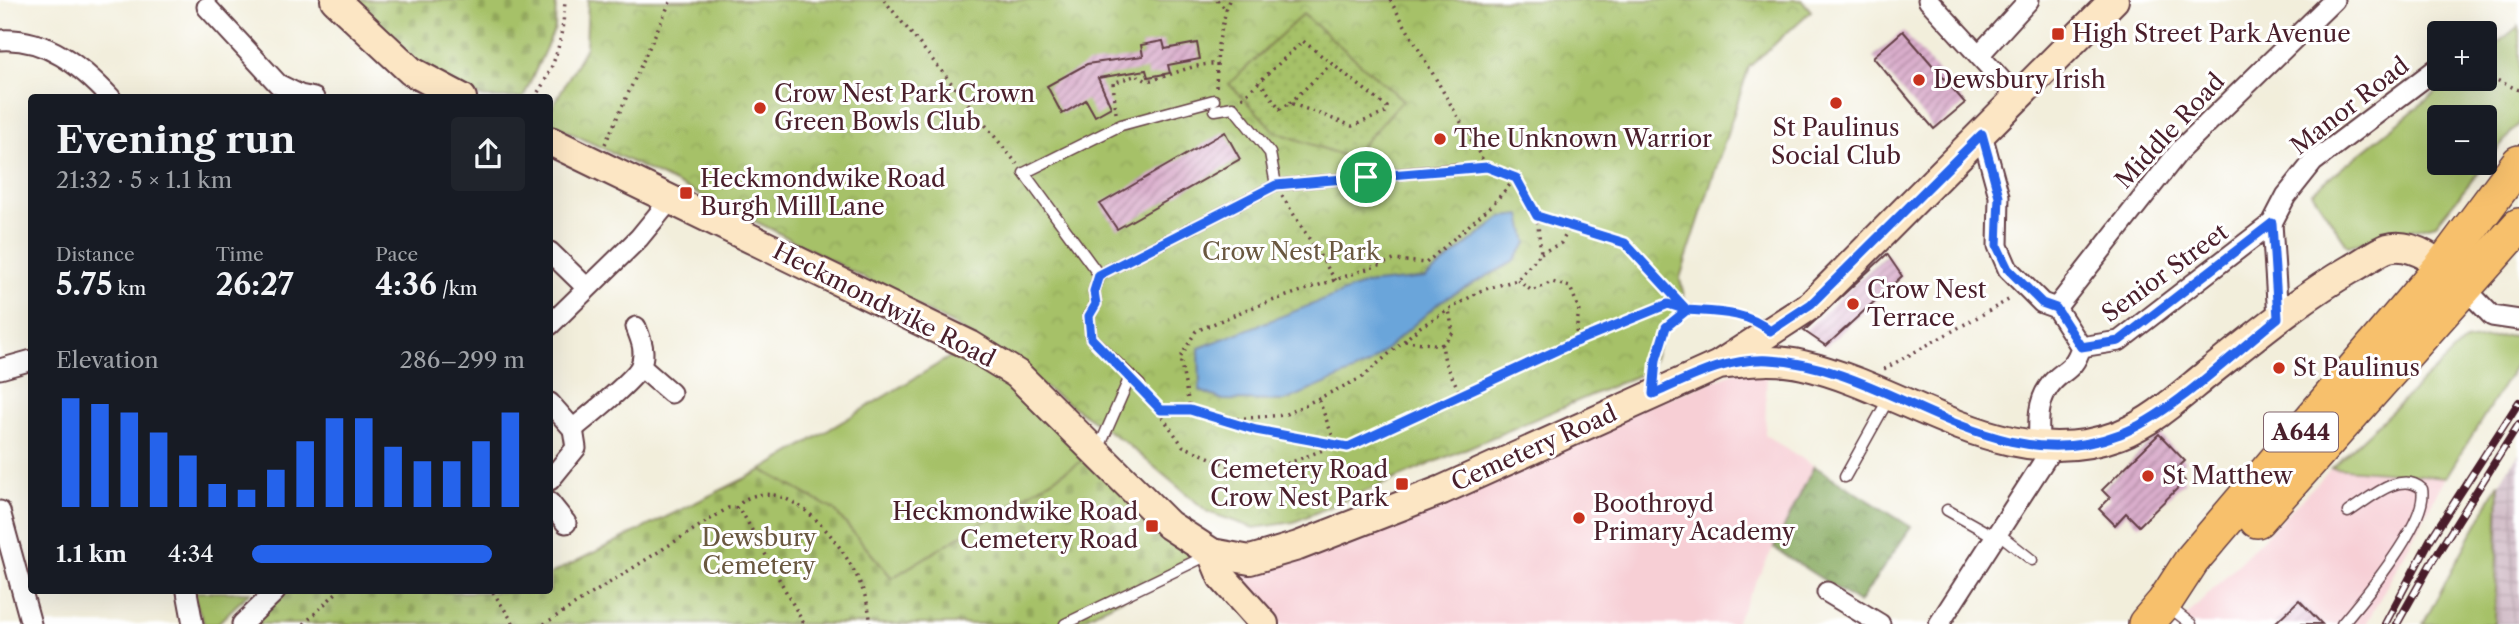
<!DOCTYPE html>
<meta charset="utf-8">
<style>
:root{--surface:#171b24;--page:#20242c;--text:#f1f3f6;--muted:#9ea1a6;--accent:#2563eb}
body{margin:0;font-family:"Libre Caslon Text",serif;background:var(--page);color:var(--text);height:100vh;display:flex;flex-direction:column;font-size:26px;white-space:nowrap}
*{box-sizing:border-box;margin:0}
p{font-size:23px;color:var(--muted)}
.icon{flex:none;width:38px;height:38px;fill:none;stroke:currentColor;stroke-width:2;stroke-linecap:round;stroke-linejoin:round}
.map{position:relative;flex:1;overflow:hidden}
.sheet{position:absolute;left:28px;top:94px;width:525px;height:500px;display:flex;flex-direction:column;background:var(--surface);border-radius:7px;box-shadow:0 7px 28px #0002}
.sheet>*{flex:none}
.fabs{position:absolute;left:2427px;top:21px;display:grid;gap:14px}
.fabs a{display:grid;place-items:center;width:70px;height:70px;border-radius:7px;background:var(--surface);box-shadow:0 7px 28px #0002;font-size:35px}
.pin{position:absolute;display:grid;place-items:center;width:60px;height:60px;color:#fff;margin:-30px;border:4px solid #fff;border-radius:50%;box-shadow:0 2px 7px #0007}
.round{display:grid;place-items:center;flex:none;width:74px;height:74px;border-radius:7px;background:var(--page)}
.headline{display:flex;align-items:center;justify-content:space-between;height:119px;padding:0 28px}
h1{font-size:38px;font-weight:700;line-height:52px}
.figures{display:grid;grid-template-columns:repeat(3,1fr);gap:10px;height:119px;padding:7px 28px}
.figures div{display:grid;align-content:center}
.figures b{font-size:30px;font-weight:700}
.figures small{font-size:19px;font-weight:400}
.figures p{font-size:19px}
.chart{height:196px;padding:14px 28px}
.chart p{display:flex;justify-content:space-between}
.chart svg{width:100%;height:126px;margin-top:7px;stroke:var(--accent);stroke-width:6}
ul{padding:0 28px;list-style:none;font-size:23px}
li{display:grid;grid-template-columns:112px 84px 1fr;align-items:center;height:52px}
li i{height:18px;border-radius:9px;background:var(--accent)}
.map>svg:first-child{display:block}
</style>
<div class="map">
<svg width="2519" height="624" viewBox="0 0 2519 624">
<defs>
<pattern id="industrial-grid" width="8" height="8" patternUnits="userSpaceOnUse" patternTransform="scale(1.75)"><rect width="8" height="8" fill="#d2bdc8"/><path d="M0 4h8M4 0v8" fill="none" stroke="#b6a2ac"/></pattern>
<pattern id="forest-crowns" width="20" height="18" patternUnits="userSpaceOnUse" patternTransform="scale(1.75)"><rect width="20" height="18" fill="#84a75c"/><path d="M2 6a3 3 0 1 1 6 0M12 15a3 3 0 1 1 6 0" fill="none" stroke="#6e874c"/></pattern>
<pattern id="cemetery-stones" width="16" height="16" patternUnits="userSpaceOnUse" patternTransform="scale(1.75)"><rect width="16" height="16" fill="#a6c168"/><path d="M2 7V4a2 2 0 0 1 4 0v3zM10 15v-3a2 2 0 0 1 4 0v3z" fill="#90a55a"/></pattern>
<pattern id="park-crowns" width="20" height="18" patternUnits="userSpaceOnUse" patternTransform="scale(1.75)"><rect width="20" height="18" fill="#a6c168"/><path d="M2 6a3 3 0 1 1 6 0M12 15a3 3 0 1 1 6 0" fill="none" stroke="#90a55a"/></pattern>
<pattern id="garden-dots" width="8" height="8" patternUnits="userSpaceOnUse" patternTransform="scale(1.75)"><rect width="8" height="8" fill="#a6c168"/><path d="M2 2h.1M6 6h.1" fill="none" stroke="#90a55a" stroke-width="1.8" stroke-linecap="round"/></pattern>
<pattern id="building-hatch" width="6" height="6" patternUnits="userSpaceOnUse" patternTransform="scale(1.75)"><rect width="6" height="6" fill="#daaecc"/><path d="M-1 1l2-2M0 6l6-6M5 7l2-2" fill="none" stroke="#b38da6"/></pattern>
</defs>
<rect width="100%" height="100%" fill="#fff"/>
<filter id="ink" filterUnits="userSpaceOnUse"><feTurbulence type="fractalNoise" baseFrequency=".0143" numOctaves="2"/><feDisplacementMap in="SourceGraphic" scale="14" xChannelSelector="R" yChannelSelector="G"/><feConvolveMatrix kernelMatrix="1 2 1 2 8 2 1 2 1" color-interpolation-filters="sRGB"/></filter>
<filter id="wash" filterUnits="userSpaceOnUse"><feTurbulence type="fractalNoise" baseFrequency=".00686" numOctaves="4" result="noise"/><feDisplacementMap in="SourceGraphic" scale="28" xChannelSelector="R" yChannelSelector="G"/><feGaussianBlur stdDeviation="1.57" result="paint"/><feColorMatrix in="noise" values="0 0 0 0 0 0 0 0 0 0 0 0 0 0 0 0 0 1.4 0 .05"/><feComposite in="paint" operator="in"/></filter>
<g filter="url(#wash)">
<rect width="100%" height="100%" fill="#f2eedb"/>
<g fill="#f7cfd5">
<path d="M1767,360L1765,435L1814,466L1735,624H1264L1222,577L1250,560Z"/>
<path d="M2332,468L2446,477L2366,624H2179Z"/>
</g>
<path fill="url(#industrial-grid)" d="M2519,454V624H2495L2499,483Z"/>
<g fill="#a6c168" stroke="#78704a" stroke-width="2" fill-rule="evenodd">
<path d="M2519,26V123L2436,224L2348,246L2312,192L2453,79H2485V53ZM2440,117H2485V163H2440Z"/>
<path d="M2519,334V360L2446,477L2332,468L2465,341Z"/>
<path d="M970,345L1097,452L892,578L834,510L762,470Z"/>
<path d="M2499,483L2495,624H2423Z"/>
<path d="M192,592H250L217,624H204Z"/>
</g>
<path fill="url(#forest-crowns)" stroke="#676344" stroke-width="2" d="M1814,466L1911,527L1859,603L1774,548Z"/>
<g fill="url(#cemetery-stones)" stroke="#78704a" stroke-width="2">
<path d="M335,0H556L555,28L523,98H484L411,71Z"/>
<path d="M1097,452L1212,553L1073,624H242L275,592H550V574L762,470L834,510L892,578Z"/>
</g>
<path fill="url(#park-crowns)" stroke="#78704a" stroke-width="2" d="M588,0H1802L1811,11L1749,67L1680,278L1687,310L1665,325L1650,370L1294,522L1254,528L1208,512L1126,443L952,324L771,229L550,123V111L586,47Z"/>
<path fill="url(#garden-dots)" stroke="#78704a" stroke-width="2" d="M1303,14L1403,100L1350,158L1276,132L1229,84Z"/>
<path fill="#6aa5da" stroke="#5a6282" stroke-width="2" d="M1521,215L1527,243L1513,262L1441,301L1367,366L1285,401L1223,400L1200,391L1199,348L1365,284L1425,278L1502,217Z"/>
<g id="blocks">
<g fill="url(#building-hatch)">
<path d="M1903,31L1965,103L1934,129L1873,57Z"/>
<path d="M1163,41L1165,49L1197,43L1200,59L1168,65L1170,73L1148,77L1146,70L1098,78L1111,107L1095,116L1086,100L1062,114L1047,86L1087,64L1143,56L1141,45Z"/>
<path d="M1225,132L1240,159L1117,229L1100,204Z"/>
<path d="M1887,254L1902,276L1826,346L1804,331Z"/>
<path d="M2159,434L2185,461L2174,471L2185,481L2139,526L2126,513L2115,525L2099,509L2110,498L2102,490Z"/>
<path d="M2299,600L2322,624H2274Z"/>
</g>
</g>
</g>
<g filter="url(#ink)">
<use href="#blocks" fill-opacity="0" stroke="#633e45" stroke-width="2"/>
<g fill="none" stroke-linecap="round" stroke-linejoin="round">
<defs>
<g id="lane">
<path d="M1214,100L1121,125L1024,173L1099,275L1276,185L1270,153L1233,107L1215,110"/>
<path d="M1276,185L1456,169"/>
<path d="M1099,275L1094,291L1096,304L1089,316L1091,338L1140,385"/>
<path d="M1098,450L1130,377"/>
<path d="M1845,477L1889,398"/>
<path d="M1947,510L1995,537"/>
<path d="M1998,533L2032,560"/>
<path d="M2168,606L2191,624"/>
<path d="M1065,624L1208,555"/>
<path d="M2342,624C2363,599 2429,521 2422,489C2400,469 2368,500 2348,512"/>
</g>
<g id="street">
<path d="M1928,0L2016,96"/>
<path d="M207,7L278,84L300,95L314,98"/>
<path d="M0,40C46,37 81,66 111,98"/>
<path d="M1980,54L2029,0"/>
<path d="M1982,134L1999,196L1998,246L2008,269L2042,303L2056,308L2081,347C2073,374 2060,369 2048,388C2036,405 2039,428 2039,447"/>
<path d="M2272,223L2278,318"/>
<path d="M550,252L587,288"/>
<path d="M2466,289L2492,316L2519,320"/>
<path d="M2056,308L2181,149L2334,0"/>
<path d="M550,325L639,238L671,199"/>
<path d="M2081,347L2119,341L2272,223L2286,196L2313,162L2440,66"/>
<path d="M641,367L671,393"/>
<path d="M0,369L32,360"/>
<path d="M550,403L573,429C586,418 637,378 641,365C646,351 641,340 636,327"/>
<path d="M550,480L576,448L573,429"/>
<path d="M550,503L566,523"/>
<path d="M0,511L31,624"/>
<path d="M187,592L193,624"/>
<path d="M1827,592L1880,624"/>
<path d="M242,624L275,592"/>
<path d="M1939,624L2053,447"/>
</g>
<g id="secondary">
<path d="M335,0L411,71L462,98"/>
<path d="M550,141L970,345L1017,374L1169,525L1212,553L1250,560L1298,546L1442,490L1719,365C1747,362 1774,358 1803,365C1909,389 2006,477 2119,435C2152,422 2179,397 2206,375C2253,338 2299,299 2351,269C2363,263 2376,252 2388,248C2412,241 2442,264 2457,280"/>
<path d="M1722,363L1811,305L2114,0"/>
<path d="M1212,553L1222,577L1264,624"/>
</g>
<g id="highway">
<path d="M2257,520L2519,226"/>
<path d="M2146,624L2164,603L2192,560L2443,265L2519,163"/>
</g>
</defs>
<use href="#lane" stroke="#633e45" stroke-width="13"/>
<use href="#street" stroke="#633e45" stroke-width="23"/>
<use href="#secondary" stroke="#633e45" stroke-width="32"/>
<use href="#highway" stroke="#633e45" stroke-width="38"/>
<g stroke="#633e45" stroke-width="3.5" stroke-dasharray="2 5" stroke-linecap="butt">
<path d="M884,0L1017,164"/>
<path d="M1217,0L1226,10L1229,0"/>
<path d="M1390,0L1487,167L1516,178L1537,216L1541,253L1517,280L1482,290L1420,327L1361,378L1284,415L1222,420L1190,410L1180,358L1196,331L1248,309L1394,260L1426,263L1491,206L1516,178"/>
<path d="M2485,75L2519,90"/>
<path d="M1216,87L1218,45L1226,10"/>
<path d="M534,98C556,67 563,38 565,0"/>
<path d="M1242,98L1303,41L1387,107L1385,113L1352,126L1290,103L1280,109L1260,82"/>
<path d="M1290,103L1331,64"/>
<path d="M1116,113L1113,83L1137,75L1147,81C1173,76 1191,63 1218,64"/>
<path d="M605,144L671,0"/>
<path d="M1468,168L1487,167"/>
<path d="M1282,196L1336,281"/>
<path d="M1541,253L1561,243L1571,226"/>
<path d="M1517,280L1532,291L1552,282L1570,287L1579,309L1575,342"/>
<path d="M1405,341L1442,345L1445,362L1461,395"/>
<path d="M1442,345L1453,333L1449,310"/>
<path d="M1884,369L2012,298"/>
<path d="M1655,371L1666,327L1687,310L1728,313L1750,319"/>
<path d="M1146,394L1183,446L1238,470L1263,473L1336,445L1318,398"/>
<path d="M1153,400L1161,410H1190"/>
<path d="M1227,421L1348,447L1575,342L1668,304L1687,310L1625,243L1537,216"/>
<path d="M736,508C739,505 744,499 748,498C802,473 872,579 870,624"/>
<path d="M493,592L514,624"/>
<path d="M304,624L337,592"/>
<path d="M544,624L728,508H736L743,514L804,624"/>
</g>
<use href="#lane" stroke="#fff" stroke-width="10"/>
<use href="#street" stroke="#fff" stroke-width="19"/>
<use href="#secondary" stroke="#fce6c4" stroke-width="28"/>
<use href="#highway" stroke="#f7c06c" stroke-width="35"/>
<defs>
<g id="rail">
<path d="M2385,624L2430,540L2519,402"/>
<path d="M2397,624L2430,565L2519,424"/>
</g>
</defs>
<use href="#rail" stroke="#4a1f2b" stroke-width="8"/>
<use href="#rail" stroke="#fff" stroke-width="5" stroke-dasharray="16" stroke-linecap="butt"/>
</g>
</g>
<g fill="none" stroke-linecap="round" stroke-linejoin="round" filter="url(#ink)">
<defs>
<path id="route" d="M1366,177L1276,185L1099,275L1094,291L1096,304L1089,316L1091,338L1161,410H1190L1256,430L1348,447L1575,342L1668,304L1687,310L1666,327L1656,360L1653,394C1691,377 1726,358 1769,360C1892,366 1991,484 2120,434C2169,416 2235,352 2278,318L2272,223L2119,341L2081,347L2056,308L2042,303L2008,269L1997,246L1999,196L1982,134L1811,304L1770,331C1747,311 1716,312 1687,310L1625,243L1537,216L1516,178L1487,167L1366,177"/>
</defs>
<use href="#route" stroke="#fff" stroke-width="14"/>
<use href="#route" stroke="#2563eb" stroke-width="9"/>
</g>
<g fill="#c8321e" stroke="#fff" stroke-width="2.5">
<rect x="2051" y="27" width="14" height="14" rx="3.5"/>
<circle cx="1919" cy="80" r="7"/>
<circle cx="1836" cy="103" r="7"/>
<circle cx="760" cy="108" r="7"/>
<circle cx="1440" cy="139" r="7"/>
<rect x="679" y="186" width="14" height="14" rx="3.5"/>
<circle cx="1853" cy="304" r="7"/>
<circle cx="2279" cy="368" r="7"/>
<circle cx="2148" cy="476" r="7"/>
<rect x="1395" y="477" width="14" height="14" rx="3.5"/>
<circle cx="1579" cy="518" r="7"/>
<rect x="1145" y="519" width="14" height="14" rx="3.5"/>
</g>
<g text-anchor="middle" stroke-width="6" stroke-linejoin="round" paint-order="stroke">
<rect fill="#fff" stroke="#80626b" stroke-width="2" x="2264" y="412.5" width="74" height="39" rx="5"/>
<g font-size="23" font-weight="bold" fill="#4a1f2b">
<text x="2301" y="440">A644</text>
</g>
<g font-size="24" fill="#4a1f2b" stroke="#fff" text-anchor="start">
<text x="2072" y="42">High Street Park Avenue</text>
<text x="1933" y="88">Dewsbury Irish</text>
<text x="774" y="102">Crow Nest Park Crown<tspan x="774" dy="28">Green Bowls Club</tspan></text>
<text x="1836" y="136" text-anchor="middle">St Paulinus<tspan x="1836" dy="28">Social Club</tspan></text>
<text x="1454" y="147">The Unknown Warrior</text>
<text x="700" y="187">Heckmondwike Road<tspan x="700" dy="28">Burgh Mill Lane</tspan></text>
<text x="1867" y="298">Crow Nest<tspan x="1867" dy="28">Terrace</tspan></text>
<text x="2293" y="376">St Paulinus</text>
<text x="1388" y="478" text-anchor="end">Cemetery Road<tspan x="1388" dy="28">Crow Nest Park</tspan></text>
<text x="2162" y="484">St Matthew</text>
<text x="1593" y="512">Boothroyd<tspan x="1593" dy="28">Primary Academy</tspan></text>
<text x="1138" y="520" text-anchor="end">Heckmondwike Road<tspan x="1138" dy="28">Cemetery Road</tspan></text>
</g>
<g font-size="24" fill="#4a1f2b" stroke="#fff">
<text transform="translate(2350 106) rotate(-38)" y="8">Manor Road</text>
<text transform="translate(2170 131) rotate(-47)" y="8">Middle Road</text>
<text transform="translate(2165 273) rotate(-36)" y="8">Senior Street</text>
<text transform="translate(884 305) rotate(27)" y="8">Heckmondwike Road</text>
<text transform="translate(1534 448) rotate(-24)" y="8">Cemetery Road</text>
</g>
<g font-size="24" fill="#6a5840" stroke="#fff">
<text x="1291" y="260">Crow Nest Park</text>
<text x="759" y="546">Dewsbury<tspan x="759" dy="28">Cemetery</tspan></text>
</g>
</g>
</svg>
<div class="fabs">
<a>+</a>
<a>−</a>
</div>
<div class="pin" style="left:1366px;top:177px;background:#1e9e55"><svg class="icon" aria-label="arrive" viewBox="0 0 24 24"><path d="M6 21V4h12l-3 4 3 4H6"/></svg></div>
<section class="sheet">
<div class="headline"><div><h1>Evening run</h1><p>21:32 · 5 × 1.1 km</p></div><a class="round"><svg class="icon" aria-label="share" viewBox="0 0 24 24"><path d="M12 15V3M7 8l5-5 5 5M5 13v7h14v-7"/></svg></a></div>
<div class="figures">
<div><p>Distance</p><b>5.75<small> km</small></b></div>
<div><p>Time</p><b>26:27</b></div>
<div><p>Pace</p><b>4:36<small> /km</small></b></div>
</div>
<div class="chart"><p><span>Elevation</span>286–299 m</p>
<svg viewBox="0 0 160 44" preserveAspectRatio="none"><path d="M5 44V6M15 44V8M25 44V11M35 44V18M45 44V26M55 44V36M65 44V38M75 44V31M85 44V21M95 44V13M105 44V13M115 44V23M125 44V28M135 44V28M145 44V21M155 44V11"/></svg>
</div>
<ul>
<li><b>1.1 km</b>4:34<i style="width:88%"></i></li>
</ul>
</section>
</div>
